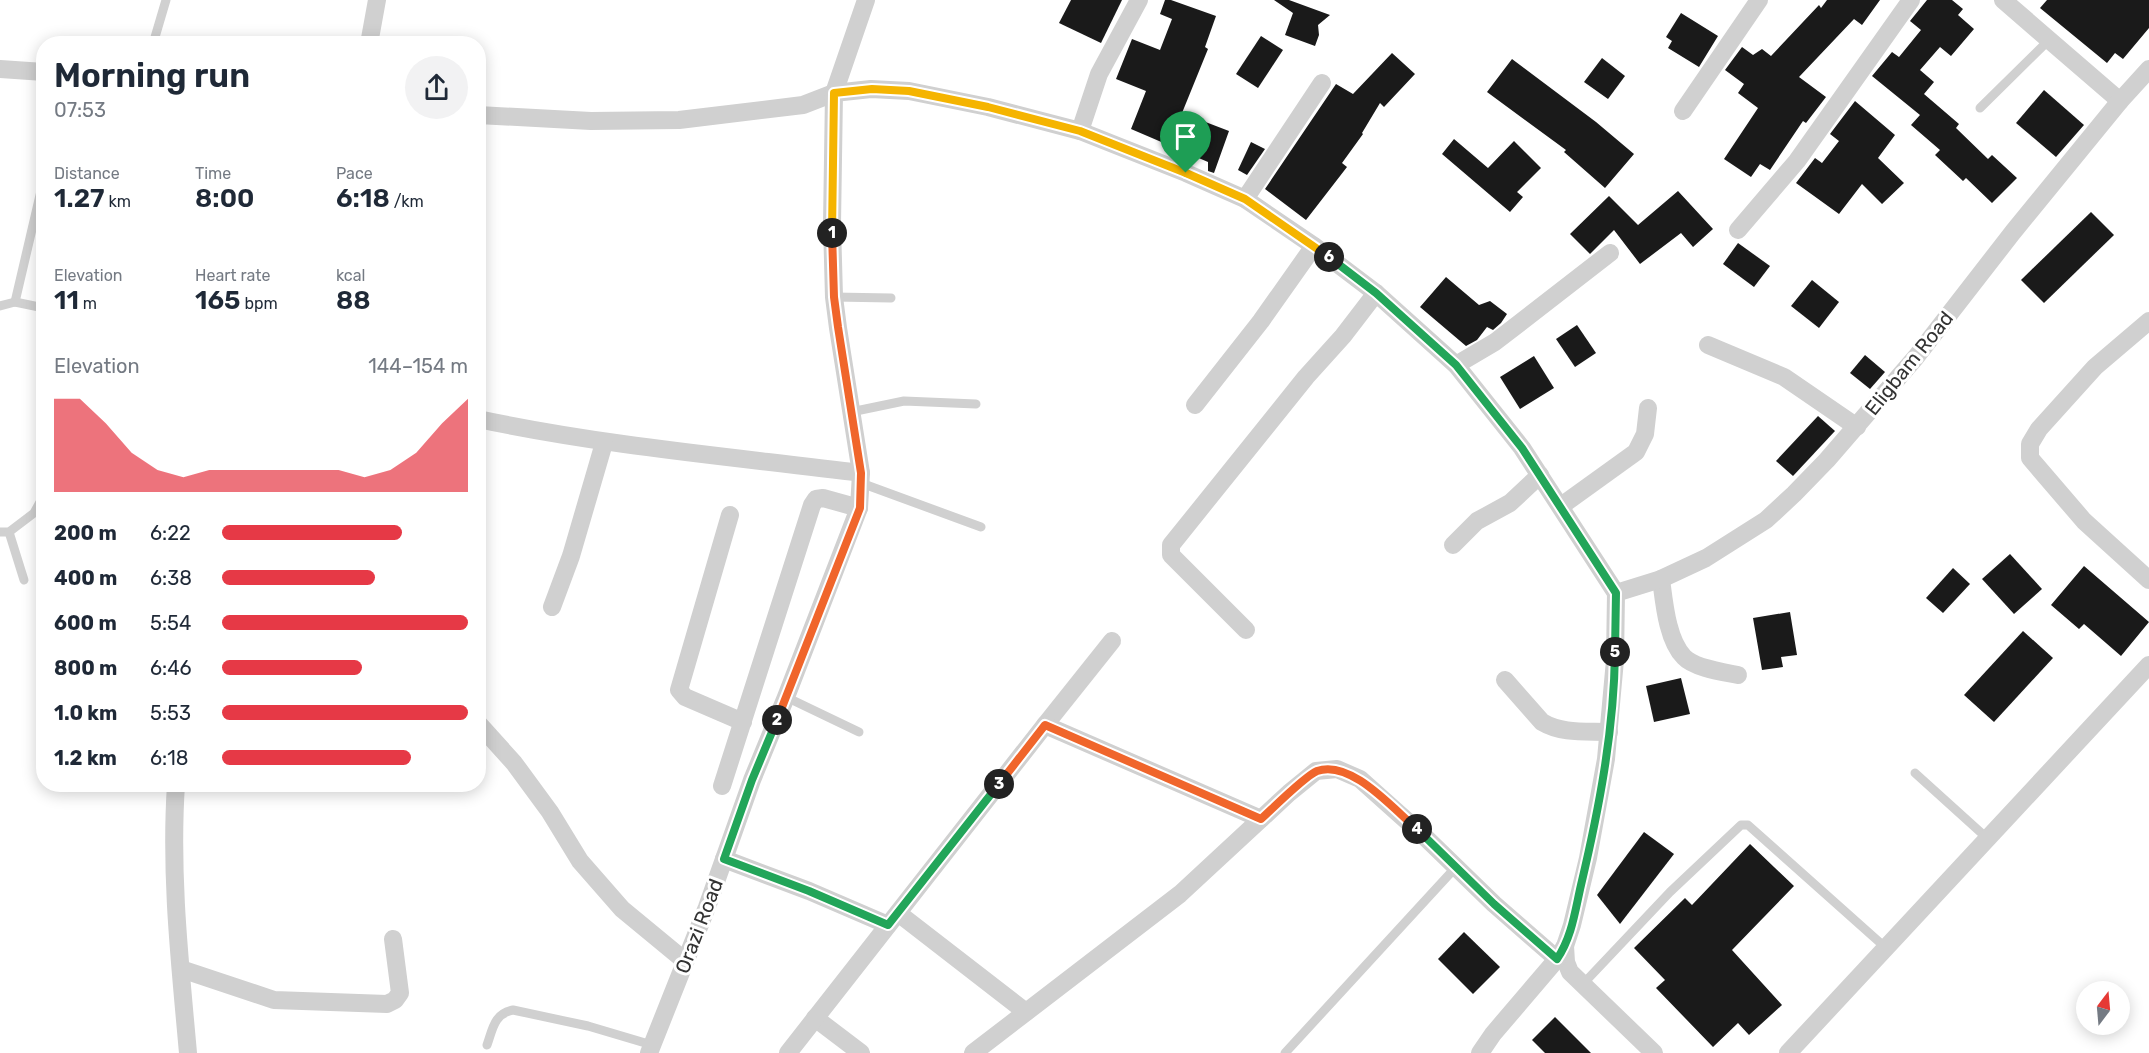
<!DOCTYPE html>
<meta charset="utf-8">
<style>
:root{--surface:#fff;--page:#f2f2f3;--text:#1f2937;--muted:#747a83;--accent:#e63946}
body{margin:0;font-family:Rubik,sans-serif;background:var(--page);color:var(--text);height:100vh;display:flex;flex-direction:column;font-size:22px;white-space:nowrap}
*{box-sizing:border-box;margin:0}
p{font-size:20px;color:var(--muted)}
.icon{flex:none;width:33px;height:33px;fill:none;stroke:currentColor;stroke-width:2;stroke-linecap:round;stroke-linejoin:round}
.map{position:relative;flex:1;overflow:hidden}
.side{position:absolute;left:36px;top:36px;width:450px;height:756px;display:flex;flex-direction:column;background:var(--surface);border-radius:24px;box-shadow:0 3px 15px #0003}
.side>*{flex:none}
.needle{width:39px;rotate:16deg}
.controls{position:absolute;left:2076px;top:981px;display:grid;gap:12px}
.controls a{display:grid;place-items:center;width:54px;height:54px;border-radius:50%;background:var(--surface);box-shadow:0 3px 15px #0003;font-size:30px}
.pin{position:absolute;display:grid;place-items:center;width:51px;height:51px;color:#fff;margin:-62px -26px;border-radius:50% 50% 50% 0;rotate:-45deg;box-shadow:0 0 6px #0007}
.pin .icon{rotate:45deg}
.km{position:absolute;width:30px;height:30px;margin:-15px;border-radius:50%;background:#222;color:#fff;font-size:16px;line-height:30px;text-align:center}
.round{display:grid;place-items:center;flex:none;width:63px;height:63px;border-radius:32px;background:var(--page)}
.head{display:flex;align-items:center;justify-content:space-between;height:102px;padding:0 18px}
h1{font-size:33px;font-weight:600;line-height:45px}
.stats{display:grid;grid-template-columns:repeat(3,1fr);gap:9px;height:102px;padding:6px 18px}
.stats div{display:grid;align-content:center}
.stats b{font-size:26px;font-weight:600}
.stats small{font-size:16px;font-weight:400}
.stats p{font-size:16px}
.chart{height:168px;padding:12px 18px}
.chart p{display:flex;justify-content:space-between}
.chart svg{width:100%;height:108px;margin-top:6px;fill:var(--accent);opacity:.7}
ul{padding:0 18px;list-style:none;font-size:20px}
li{display:grid;grid-template-columns:96px 72px 1fr;align-items:center;height:45px}
li i{height:15px;border-radius:8px;background:var(--accent)}
.map>svg:first-child{display:block}
</style>
<div class="map">
<svg width="2149" height="1053" viewBox="0 0 2149 1053">
<rect width="100%" height="100%" fill="#fff"/>
<g fill="#1a1a1a">
<path d="M1071,0H1122L1101,43L1059,23Z"/>
<path d="M1165,0H1171L1216,16L1205,47L1208,49L1182,113L1229,131L1214,173L1208,171V162L1131,129L1146,91L1116,79L1132,39L1160,50L1172,19L1160,14Z"/>
<path d="M1274,0H1289L1330,15L1318,25L1319,35L1315,46L1285,35L1293,13Z"/>
<path d="M1827,0H1880L1862,25L1854,19L1799,77L1826,97L1806,123L1803,121L1770,170L1760,164L1751,177L1724,159L1758,108L1738,93L1744,84L1725,70L1742,47L1753,55L1762,49L1771,56L1819,5L1821,8Z"/>
<path d="M1927,0H1952L1963,9L1958,15L1974,29L1951,56L1940,47L1920,70L1934,82L1924,94L1959,124L1956,128L1988,159L1992,155L2017,178L1992,203L1966,178L1963,181L1935,155L1940,150L1911,125L1920,115L1872,76L1892,52L1899,57L1921,30L1910,21Z"/>
<path d="M2047,0H2149V28L2123,59L2115,53L2107,63L2040,8Z"/>
<path d="M1681,13L1718,36L1699,67L1668,48L1672,41L1666,37Z"/>
<path d="M1261,36L1283,50L1258,88L1236,74Z"/>
<path d="M1392,53L1415,74L1384,107L1380,103L1362,133L1363,134L1342,163L1347,167L1306,220L1265,189L1336,84L1353,94Z"/>
<path d="M1602,58L1625,76L1608,99L1584,82Z"/>
<path d="M1512,59L1596,122L1634,154L1605,188L1564,152L1566,150L1487,92Z"/>
<path d="M2044,90L2084,125L2056,157L2016,123Z"/>
<path d="M1855,101L1895,135L1878,158L1904,183L1882,204L1862,184L1839,214L1796,183L1815,158L1822,163L1839,141L1830,134Z"/>
<path d="M1454,139L1488,168L1514,141L1541,168L1517,192L1523,197L1510,212L1442,154Z"/>
<path d="M1251,142L1265,149L1247,175L1238,170Z"/>
<path d="M1678,191L1713,229L1693,247L1681,233L1640,264L1614,230L1590,254L1570,234L1609,196L1638,225Z"/>
<path d="M2091,212L2114,235L2044,303L2021,280Z"/>
<path d="M1738,243L1770,266L1754,287L1723,264Z"/>
<path d="M1446,277L1479,305L1490,301L1507,314L1501,323L1493,330L1487,327L1477,340L1466,346L1420,307Z"/>
<path d="M1812,280L1839,302L1819,328L1791,306Z"/>
<path d="M1577,325L1596,353L1575,367L1556,339Z"/>
<path d="M1865,355L1885,372L1870,389L1850,373Z"/>
<path d="M1534,356L1554,388L1520,409L1500,377Z"/>
<path d="M1818,416L1835,431L1793,476L1776,461Z"/>
<path d="M2010,554L2042,589L2014,614L1982,579Z"/>
<path d="M2084,566L2149,622L2121,656L2084,624L2079,629L2051,605Z"/>
<path d="M1953,568L1970,584L1943,613L1926,598Z"/>
<path d="M1790,612L1797,655L1781,657L1783,667L1762,670L1753,618Z"/>
<path d="M2023,631L2053,658L1994,722L1964,695Z"/>
<path d="M1681,678L1690,714L1654,722L1646,686Z"/>
<path d="M1644,832L1674,854L1620,924L1597,895Z"/>
<path d="M1750,844L1794,886L1732,950L1782,1005L1749,1035L1738,1023L1713,1047L1656,988L1665,980L1634,948L1685,898L1692,905Z"/>
<path d="M1464,932L1500,967L1473,994L1438,959Z"/>
<path d="M1555,1017L1591,1053H1545L1532,1040Z"/>
</g>
<g fill="none" stroke-linecap="round" stroke-linejoin="round">
<g stroke="#d0d0d0" stroke-width="9">
<path d="M153,44L166,0"/>
<path d="M1980,108L2049,40"/>
<path d="M834,297L891,298"/>
<path d="M15,302L44,178"/>
<path d="M0,306L15,302L44,308"/>
<path d="M851,412L904,401L976,404"/>
<path d="M861,483L981,527"/>
<path d="M0,532H9L34,513L44,495"/>
<path d="M9,532L24,580"/>
<path d="M786,697L859,732"/>
<path d="M1915,773L1988,839"/>
<path d="M1583,984L1670,892L1741,825H1748L1886,948"/>
<path d="M487,1045C493,1028 494,1014 513,1010L588,1026L652,1045"/>
<path d="M1285,1053L1456,867"/>
</g>
<g stroke="#d0d0d0" stroke-width="18">
<path d="M2003,0L2120,101"/>
<path d="M369,44L377,0"/>
<path d="M0,69L44,72"/>
<path d="M1683,111L1759,0"/>
<path d="M478,115L591,121L679,120L803,105L834,93L871,89L909,91L988,107L1080,131L1186,173L1245,199L1314,246L1376,293L1456,365L1522,448L1616,593L1615,660L1606,759L1588,858L1572,925L1565,946L1557,959L1493,1034L1480,1053"/>
<path d="M1080,131L1099,74L1139,0"/>
<path d="M1245,199L1322,83"/>
<path d="M1738,230L1797,161L1911,0"/>
<path d="M2149,321L2095,367L2039,429L2030,444V458L2084,521L2149,580"/>
<path d="M1708,345L1784,377L1857,427"/>
<path d="M1456,365L1495,342L1610,253"/>
<path d="M1195,405L1261,321L1314,246"/>
<path d="M478,419C605,446 734,457 861,473"/>
<path d="M1561,506L1636,452L1645,434L1648,408"/>
<path d="M730,515L679,690L685,697L743,722"/>
<path d="M1453,545L1477,521L1510,503L1540,475"/>
<path d="M1661,579C1664,601 1667,640 1684,657C1694,668 1723,672 1738,675"/>
<path d="M1616,593L1661,579L1706,558L1766,520L1794,494L1827,460L1916,357L2013,232L2120,101L2149,69"/>
<path d="M552,607L571,556L604,443"/>
<path d="M1246,630L1171,555V545L1306,377L1343,336L1376,293"/>
<path d="M1505,680L1542,722C1562,734 1586,731 1609,732"/>
<path d="M478,723L514,763L550,812L580,861L622,909L685,961"/>
<path d="M1045,725L1112,641"/>
<path d="M176,784C170,875 180,963 188,1053"/>
<path d="M722,786L812,505L816,499L823,498L859,508"/>
<path d="M724,859L809,891L888,925"/>
<path d="M898,913L1026,1012"/>
<path d="M1565,946L1566,962L1570,972L1654,1053"/>
<path d="M181,969L274,1000L387,1004L395,1000L400,993L393,939"/>
<path d="M815,1018L861,1053"/>
<path d="M649,1053L707,907L752,780L786,697L859,508L861,473L838,328L834,297L832,224L834,93L866,0"/>
<path d="M788,1053L1045,725L1261,819"/>
<path d="M973,1053L1180,894L1289,793L1316,771L1337,769L1360,779L1426,838L1494,904L1557,959"/>
<path d="M1788,1053L2149,665"/>
</g>
</g>
<g fill="none" stroke-linecap="round" stroke-linejoin="round">
<defs>
<path id="split-1" d="M832,233L834,93L872,89L909,91L988,107L1080,131L1186,173"/>
<path id="split-2" d="M777,720L860,508L861,473L838,327L834,297L832,233"/>
<path id="split-3" d="M777,720L752,780L724,859L809,891L888,925L999,784"/>
<path id="split-4" d="M999,784L1045,725L1261,819C1272,809 1305,776 1317,771C1351,759 1393,809 1417,829"/>
<path id="split-5" d="M1417,829L1494,904L1557,959C1572,937 1575,911 1581,885C1599,809 1614,731 1615,652"/>
<path id="split-6" d="M1329,257L1376,293L1456,365L1522,448L1616,593L1615,652"/>
<path id="split-7" d="M1186,173L1245,199L1329,257"/>
</defs>
<use href="#split-1" stroke="#fff" stroke-width="12"/>
<use href="#split-2" stroke="#fff" stroke-width="12"/>
<use href="#split-3" stroke="#fff" stroke-width="12"/>
<use href="#split-4" stroke="#fff" stroke-width="12"/>
<use href="#split-5" stroke="#fff" stroke-width="12"/>
<use href="#split-6" stroke="#fff" stroke-width="12"/>
<use href="#split-7" stroke="#fff" stroke-width="12"/>
<use href="#split-1" stroke="#f5b400" stroke-width="8"/>
<use href="#split-2" stroke="#f0652b" stroke-width="8"/>
<use href="#split-3" stroke="#22a559" stroke-width="8"/>
<use href="#split-4" stroke="#f0652b" stroke-width="8"/>
<use href="#split-5" stroke="#22a559" stroke-width="8"/>
<use href="#split-6" stroke="#22a559" stroke-width="8"/>
<use href="#split-7" stroke="#f5b400" stroke-width="8"/>
</g>
<g text-anchor="middle" stroke-width="6" stroke-linejoin="round" paint-order="stroke">
<g font-size="20" fill="#333" stroke="#fff">
<text transform="translate(1909 363) rotate(-51)" y="7">Eligbam Road</text>
<text transform="translate(699 926) rotate(-69)" y="7">Orazi Road</text>
</g>
</g>
</svg>
<div class="controls">
<a><svg class="needle" viewBox="-14 -14 28 28"><path d="M0-13l5 13h-10z" fill="#e53935"/><path d="M0 13l5-13h-10z" fill="#747a83"/></svg></a>
</div>
<div class="pin" style="left:1186px;top:173px;background:#1e9e55"><svg class="icon" aria-label="arrive" viewBox="0 0 24 24"><path d="M6 21V4h12l-3 4 3 4H6"/></svg></div>
<b class="km" style="left:832px;top:233px">1</b>
<b class="km" style="left:777px;top:720px">2</b>
<b class="km" style="left:999px;top:784px">3</b>
<b class="km" style="left:1417px;top:829px">4</b>
<b class="km" style="left:1615px;top:652px">5</b>
<b class="km" style="left:1329px;top:257px">6</b>
<section class="side">
<div class="head"><div><h1>Morning run</h1><p>07:53</p></div><a class="round"><svg class="icon" aria-label="share" viewBox="0 0 24 24"><path d="M12 15V3M7 8l5-5 5 5M5 13v7h14v-7"/></svg></a></div>
<div class="stats">
<div><p>Distance</p><b>1.27<small> km</small></b></div>
<div><p>Time</p><b>8:00</b></div>
<div><p>Pace</p><b>6:18<small> /km</small></b></div>
</div>
<div class="stats">
<div><p>Elevation</p><b>11<small> m</small></b></div>
<div><p>Heart rate</p><b>165<small> bpm</small></b></div>
<div><p>kcal</p><b>88</b></div>
</div>
<div class="chart"><p><span>Elevation</span>144–154 m</p>
<svg viewBox="0 0 160 44" preserveAspectRatio="none"><path d="M0 44V6L10 6L20 16L30 28L40 35L50 38L60 35L70 35L80 35L90 35L100 35L110 35L120 38L130 35L140 28L150 16L160 6V44z"/></svg>
</div>
<ul>
<li><b>200 m</b>6:22<i style="width:73%"></i></li>
<li><b>400 m</b>6:38<i style="width:62%"></i></li>
<li><b>600 m</b>5:54<i style="width:100%"></i></li>
<li><b>800 m</b>6:46<i style="width:57%"></i></li>
<li><b>1.0 km</b>5:53<i style="width:100%"></i></li>
<li><b>1.2 km</b>6:18<i style="width:77%"></i></li>
</ul>
</section>
</div>
